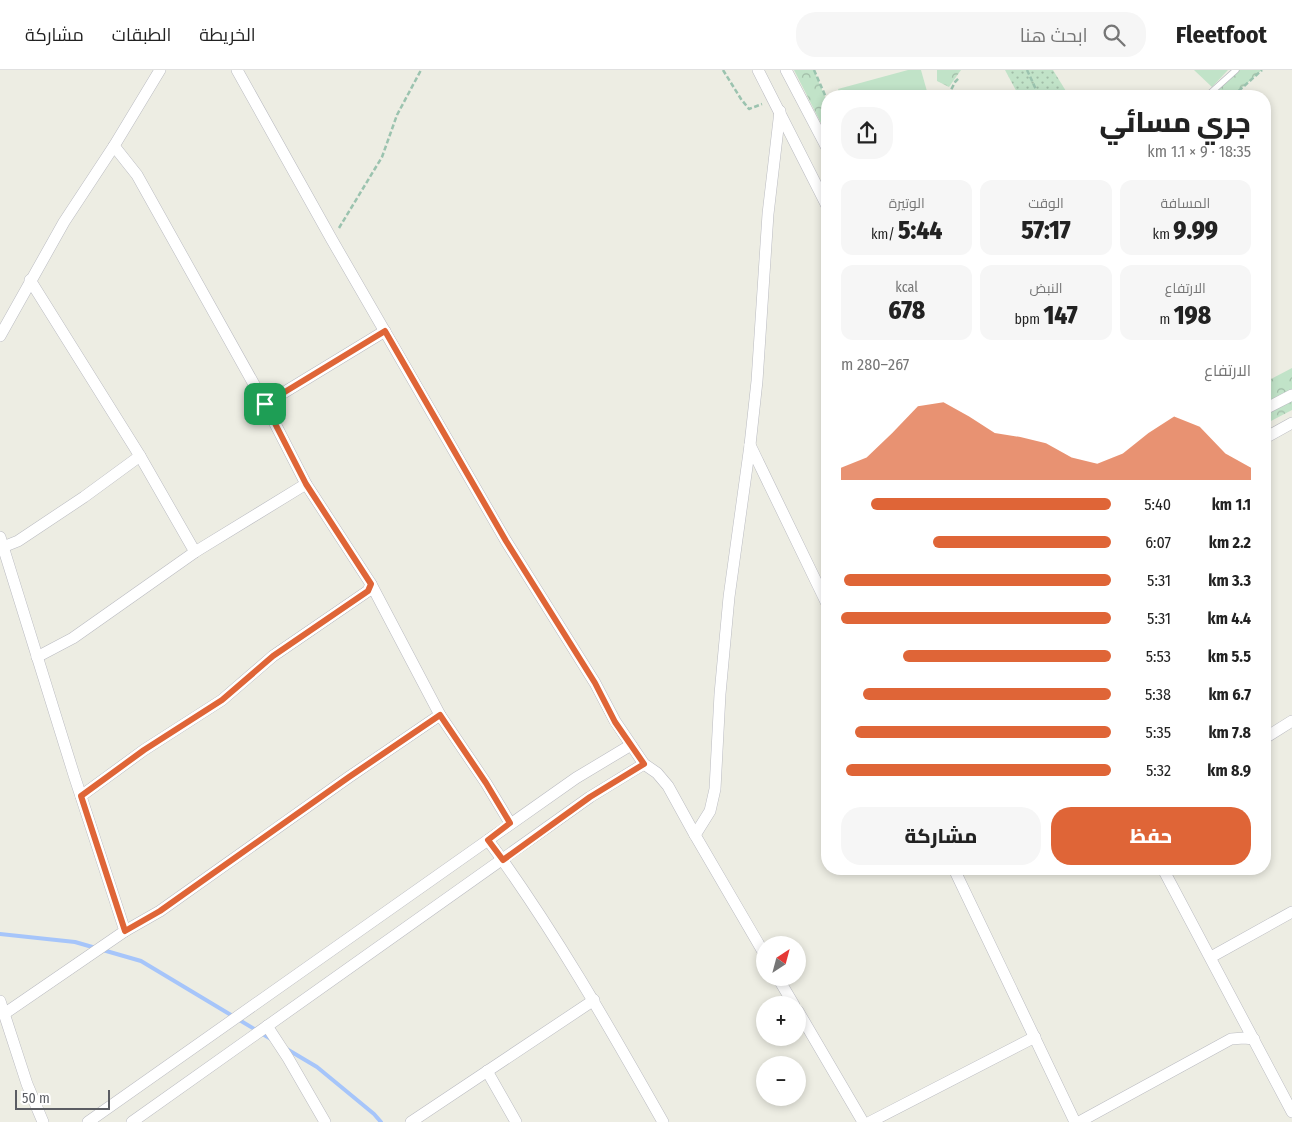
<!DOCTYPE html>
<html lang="ar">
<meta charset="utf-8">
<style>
:root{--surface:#fff;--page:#f6f6f6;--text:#222;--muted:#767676;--line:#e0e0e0;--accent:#df6537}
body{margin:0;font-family:"Fira Sans Condensed",Cairo,sans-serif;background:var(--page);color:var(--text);direction:rtl;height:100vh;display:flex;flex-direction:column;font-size:19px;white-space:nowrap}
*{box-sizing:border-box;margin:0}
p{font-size:16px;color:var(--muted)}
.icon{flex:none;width:28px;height:28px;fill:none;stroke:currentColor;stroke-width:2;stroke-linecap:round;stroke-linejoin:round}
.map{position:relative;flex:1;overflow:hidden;direction:ltr}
.side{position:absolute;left:821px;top:20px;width:450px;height:785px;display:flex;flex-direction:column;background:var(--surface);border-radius:20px;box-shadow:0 2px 8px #0003;direction:rtl}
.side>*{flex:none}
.needle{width:32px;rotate:36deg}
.buttons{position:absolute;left:756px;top:866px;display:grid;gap:10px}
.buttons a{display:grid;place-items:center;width:50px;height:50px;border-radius:50%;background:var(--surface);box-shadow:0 2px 8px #0003;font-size:25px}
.scale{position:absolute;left:15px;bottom:12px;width:95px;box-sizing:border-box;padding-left:5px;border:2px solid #5b5d63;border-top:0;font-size:14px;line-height:18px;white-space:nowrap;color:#5b5d63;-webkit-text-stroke:4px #fff;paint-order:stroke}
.pin{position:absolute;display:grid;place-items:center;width:42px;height:42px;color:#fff;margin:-21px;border-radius:10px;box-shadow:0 2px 8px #0006}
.round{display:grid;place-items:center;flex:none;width:52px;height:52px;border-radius:20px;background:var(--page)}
.headline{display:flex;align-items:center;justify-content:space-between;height:85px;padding:0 20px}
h1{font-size:28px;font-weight:800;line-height:38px}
.figures{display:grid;grid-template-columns:repeat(3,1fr);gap:8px;height:85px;padding:5px 20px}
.figures div{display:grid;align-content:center;border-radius:12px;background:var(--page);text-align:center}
.figures b{font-size:25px;font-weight:800}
.figures small{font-size:14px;font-weight:400}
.figures p{font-size:14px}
.chart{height:140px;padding:10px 20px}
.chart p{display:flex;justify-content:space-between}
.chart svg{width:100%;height:90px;margin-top:5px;fill:var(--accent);opacity:.7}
.primary-button{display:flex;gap:10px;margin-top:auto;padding:10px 20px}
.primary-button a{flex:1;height:58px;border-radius:20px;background:var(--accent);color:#fff;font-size:20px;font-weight:800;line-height:58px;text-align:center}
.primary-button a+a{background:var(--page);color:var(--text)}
ul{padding:0 20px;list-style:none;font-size:16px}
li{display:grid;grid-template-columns:80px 60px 1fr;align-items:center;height:38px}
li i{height:12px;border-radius:6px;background:var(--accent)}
header{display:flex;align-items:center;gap:30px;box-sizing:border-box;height:70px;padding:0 25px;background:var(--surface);border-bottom:1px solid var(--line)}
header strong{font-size:24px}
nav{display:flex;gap:28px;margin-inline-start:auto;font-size:18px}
.search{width:350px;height:45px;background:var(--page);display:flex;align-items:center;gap:12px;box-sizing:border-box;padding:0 18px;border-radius:20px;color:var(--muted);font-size:19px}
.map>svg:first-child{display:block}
</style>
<header>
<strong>Fleetfoot</strong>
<div class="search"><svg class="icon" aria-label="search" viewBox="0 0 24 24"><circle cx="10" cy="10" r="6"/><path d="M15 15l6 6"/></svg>ابحث هنا</div>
<nav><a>الخريطة</a><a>الطبقات</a><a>مشاركة</a></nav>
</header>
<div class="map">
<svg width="1292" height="1052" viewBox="0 0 1292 1052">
<defs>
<pattern id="forest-crowns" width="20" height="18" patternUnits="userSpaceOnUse" patternTransform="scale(1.25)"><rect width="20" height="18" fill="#c1e3c8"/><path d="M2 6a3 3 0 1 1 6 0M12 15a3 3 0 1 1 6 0" fill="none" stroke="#a0bba6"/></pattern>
<pattern id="park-dots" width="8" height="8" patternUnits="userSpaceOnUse" patternTransform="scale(1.25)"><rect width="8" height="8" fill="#c1e3c8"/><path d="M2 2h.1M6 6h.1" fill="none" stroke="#a0bba6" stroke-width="1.8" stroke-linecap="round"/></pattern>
</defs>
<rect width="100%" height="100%" fill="#edede3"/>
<g fill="#c1e3c8">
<path d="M908,0H921L928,25L923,26H840L838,19Z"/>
<path d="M1194,0H1228L1212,17Z"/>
</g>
<g fill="url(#forest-crowns)">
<path d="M794,0H814L827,32V65Z"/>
<path d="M937,0H961L949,17L937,11Z"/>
<path d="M1236,0H1262L1233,26H1207Z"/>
<path d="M1292,298V340L1265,354V312Z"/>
</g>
<path fill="url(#park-dots)" d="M1005,0H1053L1069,26H1019Z"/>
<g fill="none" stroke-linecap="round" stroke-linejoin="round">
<g stroke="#a6c5fa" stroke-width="4">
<path d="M0,864L75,872L141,891L271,969"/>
<path d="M285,978L317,997L374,1044L381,1052"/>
</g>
<defs>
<path id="service" d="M1207,26L1236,0"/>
<g id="minor">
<path d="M237,0L332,170L506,471L595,613L615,651L644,694L657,703L668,716L695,765L765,885"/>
<path d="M758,0L828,138"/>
<path d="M786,0L828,80"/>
<path d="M114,76L137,105L265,334"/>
<path d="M30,210L140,386L195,482L306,414"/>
<path d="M385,261L265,334L306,414L371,514L440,645"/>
<path d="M0,266L64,152L114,76L160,0"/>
<path d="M1265,339L1292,325"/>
<path d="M1265,368L1292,353"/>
<path d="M750,375L828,536"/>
<path d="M0,467L74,705L125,861"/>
<path d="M3,477L18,471L84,427L140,386"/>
<path d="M37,587L73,568L195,482"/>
<path d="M1265,668L1292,651"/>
<path d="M81,726L144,680L222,630L273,586L368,521L371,514"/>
<path d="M695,765L710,741L715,719L720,624L729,527L750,375L757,311L768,144L780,41"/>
<path d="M488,770C554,860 608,955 663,1052"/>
<path d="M954,799L1075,1052"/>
<path d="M1163,799L1292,1042"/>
<path d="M1211,887L1292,842"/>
<path d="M778,908L794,935"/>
<path d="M0,931L27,1014L43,1052"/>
<path d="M798,941L863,1052"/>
<path d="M4,944L125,861L160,841L349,707L440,645L486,713L510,753"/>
<path d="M267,956L288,988L325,1052"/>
<path d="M487,1001L516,1052"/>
<path d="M88,1052L576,708L631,675"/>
<path d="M132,1052L590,727L644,694"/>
<path d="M411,1052L594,930"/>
<path d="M870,1052L1035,967"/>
<path d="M1079,1052L1231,969L1244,968L1254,969"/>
</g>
</defs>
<use href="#service" stroke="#babbc1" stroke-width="7"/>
<use href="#minor" stroke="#babbc1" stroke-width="12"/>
<g stroke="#9bc3af" stroke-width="2.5" stroke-dasharray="5 2.5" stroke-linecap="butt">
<path d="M723,0L741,29L749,39L762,34"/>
<path d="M814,0L828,32"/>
<path d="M1027,0L1039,26"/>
<path d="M948,26L955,12L959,8"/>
<path d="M1233,26L1262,0"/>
<path d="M339,158L382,87L397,45L421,0"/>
</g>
<use href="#service" stroke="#fff" stroke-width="5.5"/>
<use href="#minor" stroke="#fff" stroke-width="11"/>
</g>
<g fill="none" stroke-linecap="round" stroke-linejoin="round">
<defs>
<path id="route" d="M385,261L506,471L595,613L615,652L644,694L590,727L503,790L488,770L510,753L486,713L440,645L349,707L160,841L125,861L81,726L144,680L222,630L273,586L368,521L371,514L306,414L265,334Z"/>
</defs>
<use href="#route" stroke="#fff" stroke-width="10"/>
<use href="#route" stroke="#df6537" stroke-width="6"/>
</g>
</svg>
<div class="buttons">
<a><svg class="needle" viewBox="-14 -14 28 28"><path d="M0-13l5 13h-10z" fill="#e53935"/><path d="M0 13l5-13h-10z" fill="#767676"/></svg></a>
<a>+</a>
<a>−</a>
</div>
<div class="scale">50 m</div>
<div class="pin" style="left:265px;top:334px;background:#1e9e55"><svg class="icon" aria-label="arrive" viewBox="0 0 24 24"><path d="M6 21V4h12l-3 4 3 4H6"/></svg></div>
<section class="side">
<div class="headline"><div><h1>جري مسائي</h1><p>18:35 · 9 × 1.1 km</p></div><a class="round"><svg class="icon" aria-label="share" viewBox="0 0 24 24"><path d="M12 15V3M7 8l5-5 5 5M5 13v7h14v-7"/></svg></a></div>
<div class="figures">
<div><p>المسافة</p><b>9.99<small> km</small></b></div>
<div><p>الوقت</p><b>57:17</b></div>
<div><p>الوتيرة</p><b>5:44<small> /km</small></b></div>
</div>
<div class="figures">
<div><p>الارتفاع</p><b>198<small> m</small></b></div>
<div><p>النبض</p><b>147<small> bpm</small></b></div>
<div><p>kcal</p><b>678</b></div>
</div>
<div class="chart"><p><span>الارتفاع</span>267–280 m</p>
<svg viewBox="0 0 160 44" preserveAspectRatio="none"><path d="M0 44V38L10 33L20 21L30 8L40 6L50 13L60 21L70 23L80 26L90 33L100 36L110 31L120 21L130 13L140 18L150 31L160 38V44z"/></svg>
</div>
<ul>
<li><b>1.1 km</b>5:40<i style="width:89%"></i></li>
<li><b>2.2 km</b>6:07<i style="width:66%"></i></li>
<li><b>3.3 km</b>5:31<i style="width:99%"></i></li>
<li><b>4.4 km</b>5:31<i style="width:100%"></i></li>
<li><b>5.5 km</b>5:53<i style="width:77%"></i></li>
<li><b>6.7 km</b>5:38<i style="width:92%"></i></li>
<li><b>7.8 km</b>5:35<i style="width:95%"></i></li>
<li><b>8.9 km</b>5:32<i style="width:98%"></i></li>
</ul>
<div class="primary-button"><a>حفظ</a><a>مشاركة</a></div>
</section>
</div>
